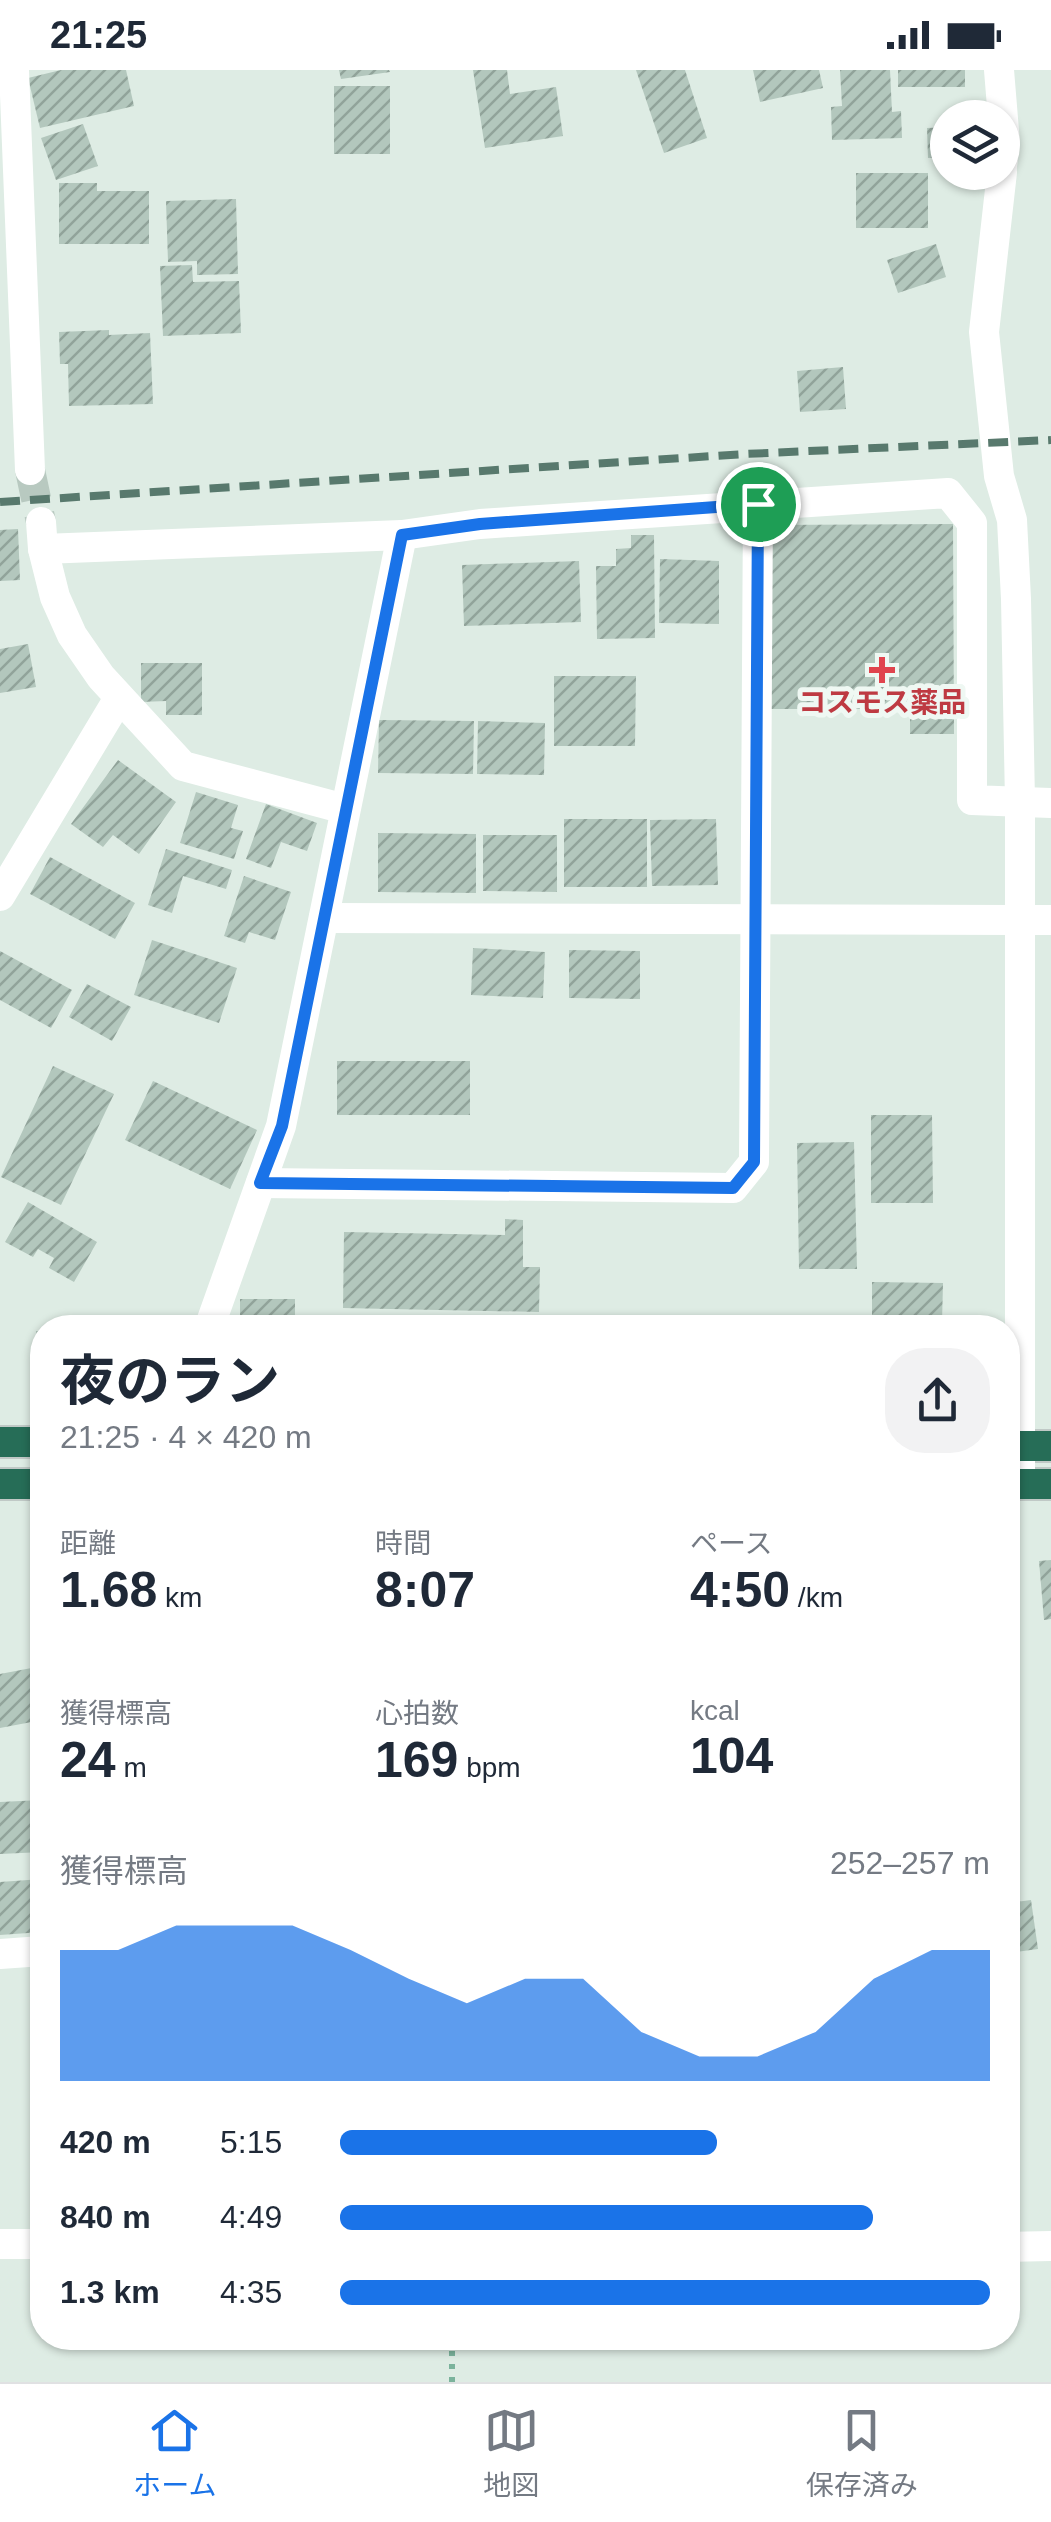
<!DOCTYPE html>
<html lang="ja">
<meta charset="utf-8">
<style>
:root{--surface:#fff;--page:#f2f2f3;--text:#1f2937;--muted:#747a83;--line:#e0e1e3;--accent:#1a73e8}
body{margin:0;font-family:Arial,"Noto Sans JP",sans-serif;background:var(--page);color:var(--text);height:100vh;display:flex;flex-direction:column;font-size:38px;white-space:nowrap}
*{box-sizing:border-box;margin:0}
p{font-size:32px;color:var(--muted)}
.icon{flex:none;width:55px;height:55px;fill:none;stroke:currentColor;stroke-width:2;stroke-linecap:round;stroke-linejoin:round}
.map{position:relative;flex:1;overflow:hidden}
.sheet{position:absolute;left:30px;top:1245px;width:990px;height:1035px;display:flex;flex-direction:column;background:var(--surface);border-radius:40px;box-shadow:0 2px 8px #0004}
.sheet>*{flex:none}
.buttons{position:absolute;left:930px;top:30px;display:grid;gap:20px}
.buttons a{display:grid;place-items:center;width:90px;height:90px;border-radius:50%;background:var(--surface);box-shadow:0 2px 8px #0004;font-size:50px}
.pin{position:absolute;display:grid;place-items:center;width:85px;height:85px;color:#fff;margin:-42px;border:5px solid #fff;border-radius:50%;box-shadow:0 2px 10px #0007}
.round{display:grid;place-items:center;flex:none;width:105px;height:105px;border-radius:40px;background:var(--page)}
.summary{display:flex;align-items:center;justify-content:space-between;height:170px;padding:0 30px}
h1{font-size:55px;font-weight:700;line-height:75px}
.stats{display:grid;grid-template-columns:repeat(3,1fr);gap:15px;height:170px;padding:10px 30px}
.stats div{display:grid;align-content:center}
.stats b{font-size:50px;font-weight:700}
.stats small{font-size:28px;font-weight:400}
.stats p{font-size:28px}
.chart{height:280px;padding:20px 30px}
.chart p{display:flex;justify-content:space-between}
.chart svg{width:100%;height:180px;margin-top:10px;fill:var(--accent);opacity:.7}
ul{padding:0 30px;list-style:none;font-size:32px}
li{display:grid;grid-template-columns:160px 120px 1fr;align-items:center;height:75px}
li i{height:25px;border-radius:12px;background:var(--accent)}
.status{display:flex;justify-content:space-between;align-items:center;height:70px;padding:0 50px;background:var(--surface);direction:ltr}
.status svg{height:28px;fill:currentColor}
.tab-bar{display:flex;justify-content:space-around;align-items:center;height:140px;border-top:2px solid var(--line);background:var(--surface);font-size:28px;color:var(--muted)}
.tab-bar a{display:grid;justify-items:center;gap:5px}
.tab-bar .active{color:var(--accent)}
.map>svg:first-child{display:block}
</style>
<div class="status"><b>21:25</b><svg viewBox="0 0 49 12"><path d="M0 12V9h3v3zM5 12V6h3v6zM10 12V3h3v9zM15 12V0h3v12zM26 1h20v11H26zM47 4h2v5h-2z"/></svg></div>
<div class="map">
<svg width="1051" height="2312" viewBox="0 0 1051 2312">
<defs>
<pattern id="building-hatch" width="6" height="6" patternUnits="userSpaceOnUse" patternTransform="scale(2.5)"><rect width="6" height="6" fill="#b3c7bd"/><path d="M-1 1l2-2M0 6l6-6M5 7l2-2" fill="none" stroke="#91a39a"/></pattern>
</defs>
<rect width="100%" height="100%" fill="#deece4"/>
<g fill="url(#building-hatch)">
<path d="M61,0H126L134,36L40,58L28,8Z"/>
<path d="M339,0H389L390,2L341,9Z"/>
<path d="M473,0H507L510,24L556,17L563,66L485,78Z"/>
<path d="M636,0H685L707,68L664,83Z"/>
<path d="M753,0H819L823,18L760,32Z"/>
<path d="M840,0H890L892,42L901,41L902,68L832,70L831,37L842,36Z"/>
<rect x="898" y="0" width="67" height="17"/>
<rect x="334" y="16" width="56" height="68"/>
<path d="M83,54L98,96L56,110L41,68Z"/>
<path d="M948,57V87L928,88L927,58Z"/>
<rect x="856" y="103" width="72" height="55"/>
<path d="M59,113H97V121H149V174H59Z"/>
<path d="M236,129L238,204L197,205V191L168,192L166,131Z"/>
<path d="M936,174L946,207L898,223L887,190Z"/>
<path d="M192,195L193,212L239,211L241,263L163,266L160,196Z"/>
<path d="M109,260V265L150,263L153,334L69,336L68,294H60L59,262Z"/>
<path d="M843,297L846,339L800,342L797,301Z"/>
<path d="M953,454L954,664H910V639H768L767,455Z"/>
<path d="M18,459L20,510L0,511V460Z"/>
<path d="M631,465H654L655,568L597,569L596,496H616V479L631,478Z"/>
<path d="M660,489L719,491V554L659,553Z"/>
<path d="M579,491L581,552L464,556L462,495Z"/>
<path d="M28,574L36,617L0,623V579Z"/>
<path d="M141,593H202V645H166V631L141,632Z"/>
<path d="M554,606H636L635,676H554Z"/>
<path d="M379,650L474,651L473,704L378,703Z"/>
<path d="M478,651L545,653L544,705L477,704Z"/>
<path d="M118,690L176,732L139,784L113,765L103,777L71,754Z"/>
<path d="M196,722L238,735L231,758L243,761L234,789L180,773Z"/>
<path d="M266,734L317,753L307,781L281,772L271,798L246,789Z"/>
<rect x="564" y="749" width="83" height="68"/>
<path d="M716,749L718,815L652,816L650,750Z"/>
<path d="M378,763L476,764V823L378,822Z"/>
<path d="M483,765H557V822L483,821Z"/>
<path d="M166,779L232,800L226,819L183,806L172,843L148,835Z"/>
<path d="M50,787L135,833L115,869L30,824Z"/>
<path d="M244,806L291,822L275,870L249,862L245,873L224,866Z"/>
<path d="M152,870L237,898L219,953L134,925Z"/>
<path d="M473,878L545,882L543,928L471,925Z"/>
<path d="M569,880L640,881V929L569,928Z"/>
<path d="M0,881L72,920L51,958L0,930Z"/>
<path d="M87,914L131,937L112,971L69,947Z"/>
<rect x="337" y="991" width="133" height="54"/>
<path d="M53,996L114,1024L61,1135L1,1107Z"/>
<path d="M153,1011L257,1060L230,1119L125,1070Z"/>
<path d="M871,1045H932L933,1133H871Z"/>
<path d="M854,1072L857,1199H799L797,1073Z"/>
<path d="M28,1132L97,1172L74,1212L49,1198L54,1188L38,1179L33,1187L5,1172Z"/>
<path d="M505,1149L523,1150V1197H540L539,1242L343,1238L344,1162L505,1165Z"/>
<path d="M872,1212L943,1213L942,1253L872,1252Z"/>
<rect x="240" y="1229" width="55" height="29"/>
<rect x="36" y="1261" width="6" height="34"/>
<path d="M1051,1490V1549L1044,1550L1039,1491Z"/>
<path d="M42,1596V1650L0,1658V1604Z"/>
<path d="M42,1730V1782L0,1784V1732Z"/>
<path d="M42,1809V1862L0,1865V1812Z"/>
<path d="M1031,1830L1038,1879L1008,1883V1833Z"/>
</g>
<g fill="none" stroke-linecap="round" stroke-linejoin="round">
<path stroke="#b8c9c0" stroke-width="30" stroke-dasharray="30 15" stroke-linecap="butt" d="M30,400L41,452"/>
<defs>
<g id="highway">
<path d="M0,1372H42"/>
<path d="M1008,1376H1051"/>
<path d="M0,1414H42"/>
<path d="M1008,1414H1051"/>
</g>
</defs>
<use href="#highway" stroke="#c0c9c6" stroke-width="34"/>
<path stroke="#7bb39c" stroke-width="6" stroke-dasharray="5 8" stroke-linecap="butt" d="M452,2312V2268"/>
<g stroke="#fff" stroke-width="30">
<path d="M14,0L30,400"/>
<path d="M999,0L1005,73L1002,96"/>
<path d="M1002,102L984,262L999,406L1012,450L1016,529L1020,731V1414"/>
<path d="M41,452L43,479L55,527L72,565L101,607L183,696L345,739"/>
<path d="M43,479L402,465L480,454L948,423L972,453V730L1051,733"/>
<path d="M0,826L119,628"/>
<path d="M324,848L1051,850"/>
<path d="M261,1113L733,1118L754,1092L758,434"/>
<path d="M209,1258L281,1056L402,465"/>
<path d="M0,1884L42,1881"/>
<path d="M0,2174H42"/>
<path d="M1008,2177L1051,2176"/>
</g>
<use href="#highway" stroke="#266d57" stroke-width="30"/>
<path stroke="#58796d" stroke-width="8" stroke-dasharray="20 10" stroke-linecap="butt" d="M0,432L745,384L1051,370"/>
</g>
<g fill="none" stroke-linecap="round" stroke-linejoin="round">
<defs>
<path id="route" d="M758,434L754,1092L733,1118L260,1113L282,1056L402,465L480,454Z"/>
</defs>
<use href="#route" stroke="#fff" stroke-width="20"/>
<use href="#route" stroke="#1a73e8" stroke-width="12"/>
</g>
<path fill="#e0444e" stroke="#eff8f3" stroke-width="4" d="M877 585h10v10h10v10h-10v10h-10v-10h-10v-10h10z"/>
<g text-anchor="middle" stroke-width="10" stroke-linejoin="round" paint-order="stroke">
<g font-size="28" font-weight="bold" fill="#be3a42" stroke="#eff8f3">
<text x="882" y="642">コスモス薬品</text>
</g>
</g>
</svg>
<div class="buttons">
<a><svg class="icon" aria-label="layers" viewBox="0 0 24 24"><path d="M12 4l9 5-9 5-9-5zM3 14l9 5 9-5"/></svg></a>
</div>
<div class="pin" style="left:758px;top:434px;background:#1e9e55"><svg class="icon" aria-label="arrive" viewBox="0 0 24 24"><path d="M6 21V4h12l-3 4 3 4H6"/></svg></div>
<section class="sheet">
<div class="summary"><div><h1>夜のラン</h1><p>21:25 · 4 × 420 m</p></div><a class="round"><svg class="icon" aria-label="share" viewBox="0 0 24 24"><path d="M12 15V3M7 8l5-5 5 5M5 13v7h14v-7"/></svg></a></div>
<div class="stats">
<div><p>距離</p><b>1.68<small> km</small></b></div>
<div><p>時間</p><b>8:07</b></div>
<div><p>ペース</p><b>4:50<small> /km</small></b></div>
</div>
<div class="stats">
<div><p>獲得標高</p><b>24<small> m</small></b></div>
<div><p>心拍数</p><b>169<small> bpm</small></b></div>
<div><p>kcal</p><b>104</b></div>
</div>
<div class="chart"><p><span>獲得標高</span>252–257 m</p>
<svg viewBox="0 0 160 44" preserveAspectRatio="none"><path d="M0 44V12L10 12L20 6L30 6L40 6L50 12L60 19L70 25L80 19L90 19L100 32L110 38L120 38L130 32L140 19L150 12L160 12V44z"/></svg>
</div>
<ul>
<li><b>420 m</b>5:15<i style="width:58%"></i></li>
<li><b>840 m</b>4:49<i style="width:82%"></i></li>
<li><b>1.3 km</b>4:35<i style="width:100%"></i></li>
</ul>
</section>
</div>
<nav class="tab-bar">
<a class="active"><svg class="icon" aria-label="home" viewBox="0 0 24 24"><path d="M3 11l9-7 9 7M6 9v11h12V9"/></svg>ホーム</a>
<a><svg class="icon" aria-label="map" viewBox="0 0 24 24"><path d="M3 6l6-2 6 2 6-2v14l-6 2-6-2-6 2zM9 4v14M15 6v14"/></svg>地図</a>
<a><svg class="icon" aria-label="saved" viewBox="0 0 24 24"><path d="M7 4h10v16l-5-4-5 4z"/></svg>保存済み</a>
</nav>
